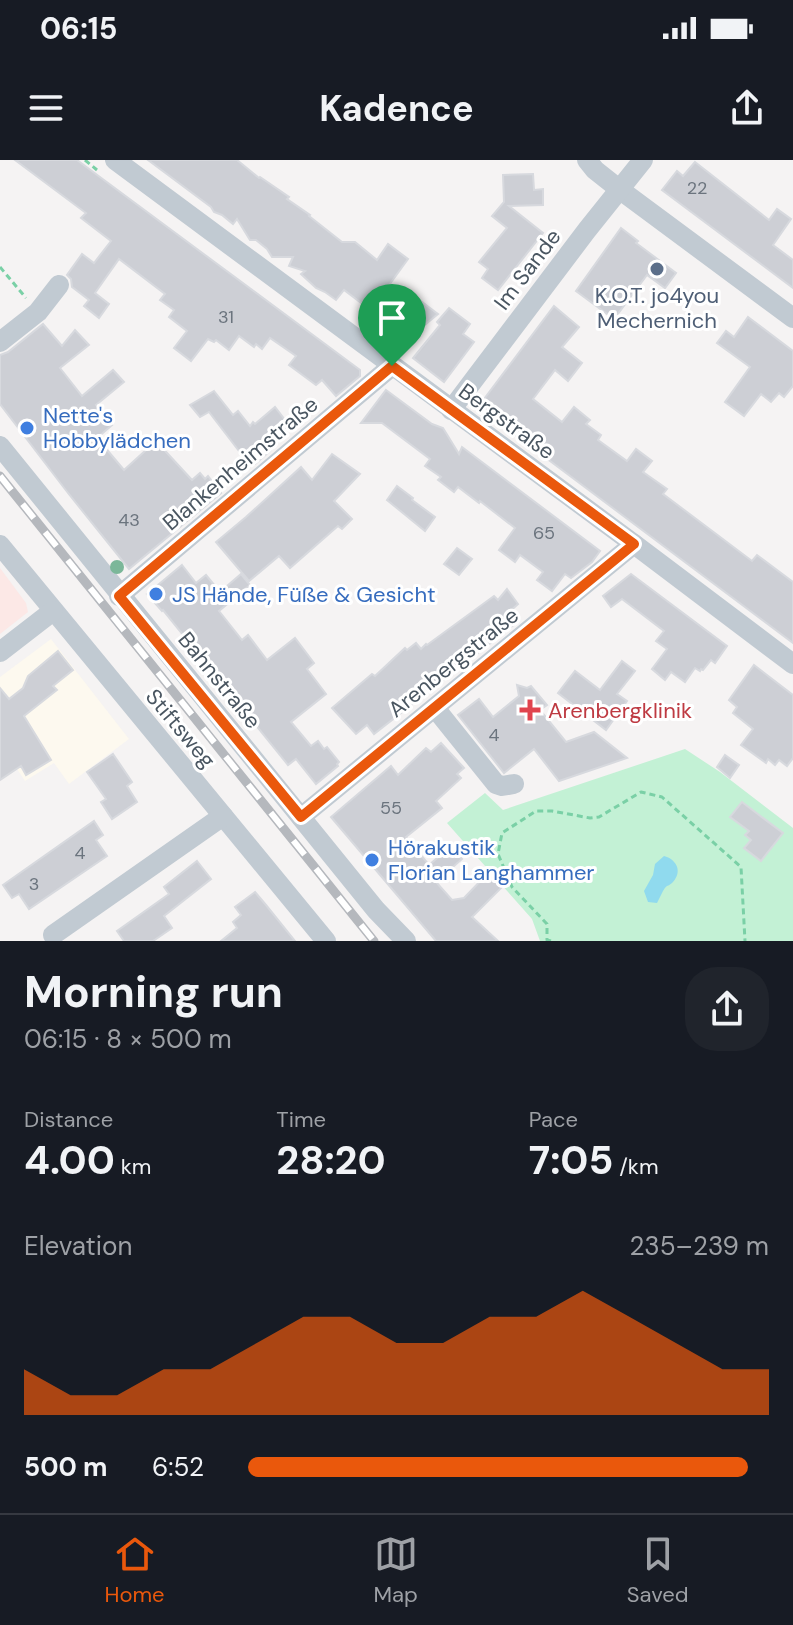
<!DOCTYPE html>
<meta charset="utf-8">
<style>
:root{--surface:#171b24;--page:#20242c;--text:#f1f3f6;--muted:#9ea1a6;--line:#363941;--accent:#ea580c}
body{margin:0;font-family:"DM Sans",sans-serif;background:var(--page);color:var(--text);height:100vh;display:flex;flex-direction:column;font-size:30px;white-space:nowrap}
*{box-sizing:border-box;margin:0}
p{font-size:26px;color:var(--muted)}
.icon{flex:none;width:44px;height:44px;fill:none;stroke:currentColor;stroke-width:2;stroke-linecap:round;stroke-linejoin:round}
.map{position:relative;height:781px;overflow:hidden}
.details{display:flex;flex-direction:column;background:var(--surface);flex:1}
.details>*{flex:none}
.pin{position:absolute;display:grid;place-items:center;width:68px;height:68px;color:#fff;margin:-82px -34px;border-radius:50% 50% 50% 0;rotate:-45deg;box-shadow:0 0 8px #0007}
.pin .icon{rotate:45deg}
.round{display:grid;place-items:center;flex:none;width:84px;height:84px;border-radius:32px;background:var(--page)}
.headline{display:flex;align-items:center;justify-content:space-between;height:136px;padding:0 24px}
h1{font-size:44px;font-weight:700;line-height:60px}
.metrics{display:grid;grid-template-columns:repeat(3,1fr);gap:12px;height:136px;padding:8px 24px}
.metrics div{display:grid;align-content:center}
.metrics b{font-size:40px;font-weight:700}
.metrics small{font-size:22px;font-weight:400}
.metrics p{font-size:22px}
.chart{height:224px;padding:16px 24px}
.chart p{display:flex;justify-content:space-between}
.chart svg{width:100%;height:144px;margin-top:8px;fill:var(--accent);opacity:.7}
ul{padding:0 24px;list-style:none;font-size:26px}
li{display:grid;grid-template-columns:128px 96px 1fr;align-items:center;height:60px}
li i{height:20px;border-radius:10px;background:var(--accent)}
.status{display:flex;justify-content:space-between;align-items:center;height:56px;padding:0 40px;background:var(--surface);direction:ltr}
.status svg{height:22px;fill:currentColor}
header{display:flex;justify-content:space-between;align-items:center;height:104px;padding:0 24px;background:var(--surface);font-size:36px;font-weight:700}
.tabs{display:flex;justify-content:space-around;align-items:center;height:112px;border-top:2px solid var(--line);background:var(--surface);font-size:22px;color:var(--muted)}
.tabs a{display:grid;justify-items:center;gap:4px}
.tabs .current{color:var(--accent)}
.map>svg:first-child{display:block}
</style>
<div class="status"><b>06:15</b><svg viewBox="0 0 49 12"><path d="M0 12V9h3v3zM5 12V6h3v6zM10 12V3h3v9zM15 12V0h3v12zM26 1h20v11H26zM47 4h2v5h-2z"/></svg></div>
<header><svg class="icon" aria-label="menu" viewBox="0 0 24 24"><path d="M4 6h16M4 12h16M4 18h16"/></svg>Kadence<svg class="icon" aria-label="share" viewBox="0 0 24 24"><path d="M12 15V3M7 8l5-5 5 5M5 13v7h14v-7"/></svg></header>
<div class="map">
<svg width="793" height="781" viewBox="0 0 793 781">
<rect width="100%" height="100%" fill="#f5f3f3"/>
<path fill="#fdf9ef" d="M51,479L129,579L69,624L54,603L25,621L17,609L0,621V517Z"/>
<path fill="#fce8e6" d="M0,408L26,443L28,452L0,474Z"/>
<path fill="#c3f1d5" d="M685,589L720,612L793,668V781H540L532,759L447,663L485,633L503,650Z"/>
<path fill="#90daee" d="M664,696C676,699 683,711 673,722C667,728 668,723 663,731C661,735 659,739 657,743L648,742L644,731L653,715L655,704Z"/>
<g fill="#cdcfd5" stroke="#d7d9de" stroke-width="2">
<path d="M15,0H77L360,210V216L336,236L322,220L316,225L289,205L296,196L270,178L262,189L256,184L254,187L239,176L229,190L216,180L214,182L208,179L191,201L174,188L187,171L169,157L174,150L160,140L165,134L119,99L95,133L109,144L99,158L84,146L89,140L72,127L71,119L67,115L82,94L94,103L111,81L81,58L86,53Z"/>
<path d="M148,0H237L259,18L260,17L289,37L287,39L310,55L309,56L342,82H355L377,100L388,84L408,99L387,128L412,147L418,139L438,154L398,187L361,160L369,149L344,130L336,140L325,132L316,128L301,114L305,111L289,106L293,97H272L267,89L256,80H250L237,59L233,64L222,55L214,52L211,47Z"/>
<path d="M695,2L769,60L777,49L791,59L773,85L793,100V128L662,30L677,11L683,16Z"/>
<path d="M533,14L534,30L543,29V45L509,46L543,73L498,130L482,118L488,109L479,102L507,68L492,56L504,42L503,15Z"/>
<path d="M621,68L638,81L636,83L676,113L665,128L647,115L614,159L576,131Z"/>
<path d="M554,146L579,167L562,187L582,203L568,221L555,210L533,239L562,262L574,247L590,260L586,264L601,275L598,280L627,301L636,289L652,301L643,312L667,329L663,334L752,401L757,395L793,422V483L478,247Z"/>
<path d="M449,148L470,164L463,174L474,182L444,222L413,198L440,165L437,162Z"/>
<path d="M748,157L793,191V226L784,237L779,233L771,242L761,234L744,256L725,242L750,207L717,183L726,171L734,177Z"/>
<path d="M43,164L62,186L75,170L89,185L60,208L82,236L113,210L124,222L96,245L112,265L97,278L124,310L156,281L192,320L200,313L205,319L208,316L221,333L129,409L68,333L0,244V195L8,192Z"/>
<path d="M386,230L432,264L443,268L459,294L462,287L600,391L592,402L571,418L565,414L552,431L537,420L543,412L520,395L515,402L499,390L515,368L480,341L479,343L458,327L454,332L438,320L441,317L425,306L430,299L382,263H361Z"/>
<path d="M214,231L233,255L238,251L250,266L253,262L255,264L275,247L289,265L266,285L270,291L255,304H249L209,252L200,257L190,245Z"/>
<path d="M332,294L360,314L334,341L352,359L342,369L338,366L290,408L279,396L249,421L216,382L246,357L301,307L312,320Z"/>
<path d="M397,326L413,338L412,340L435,357L425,371L387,340Z"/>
<path d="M457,388L472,399L459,415L444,404Z"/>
<path d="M182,405L196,423L206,415L220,432L241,414L250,425L219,451L242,480L248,475L267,500L295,478L314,503L307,509L326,534L291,562L311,586L318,581L324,589L327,587L339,602L337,604L338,606L316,624L296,599L288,605L163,450L162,451L147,434Z"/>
<path d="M631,414L727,486L715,503L711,500L703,510L701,509L700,511L695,508L685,522L671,512L665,520L652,509L667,489L656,481L664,471L622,439L611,447L603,436Z"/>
<path d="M507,429L518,444L508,453L516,463L374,574L367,565L356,574L332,548L372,514L375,516L405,488L407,490L416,483L421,489L426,484L427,485L494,436L498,440Z"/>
<path d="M58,491L73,510L53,526L57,530L24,556L51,600L26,615L21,606L0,620V528L9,539L23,528L28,516Z"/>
<path d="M622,501L635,511L617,534L627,541L606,570L558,533L575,511L600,530Z"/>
<path d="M754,505L793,535V598L787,606L779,600L775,605L768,599L766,603L741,585L753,569L733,553L737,547L729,540Z"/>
<path d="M517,525L527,528L531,526L547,545L540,550L566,582L594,572L627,598L559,621L534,589L504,613L458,555L479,539L493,557L519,536Z"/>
<path d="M441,583L464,608L457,614L461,618L436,641L442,648L406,677L429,705L451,686L462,699L436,722L452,740L464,738L489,712L502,727L472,757L498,781H436L331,657L391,606L398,615L426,588L431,592Z"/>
<path d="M113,594L132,622L127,626L137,642L112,659L101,642L106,639L87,612Z"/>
<path d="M725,595L739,605L730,618L717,607Z"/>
<path d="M742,642L783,673L761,701L744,688L751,680L745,675L749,671L730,657Z"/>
<path d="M94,661L103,675L96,680L107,696L29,749L19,734L12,738L3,725Z"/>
<path d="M197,701L211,719L164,756L172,768L153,781H124L117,771L169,734L164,727Z"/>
<path d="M255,732L266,745L295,781H221L237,768L233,762L241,755L235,747Z"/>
</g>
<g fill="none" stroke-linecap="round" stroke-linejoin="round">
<g stroke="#7ad0a6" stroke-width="3" stroke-dasharray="6 4" stroke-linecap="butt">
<path d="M85,0L97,10"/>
<path d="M0,107L26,138"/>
<path d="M551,781L547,780V764L512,727L498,694L502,673L536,651H552L590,658L599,657L641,632L662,637L741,707L745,781"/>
</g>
<g stroke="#c1cad2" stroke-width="20">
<path d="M115,0L634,384L793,504"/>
<path d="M587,0L595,10L619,29L793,158"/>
<path d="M0,182L38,152L59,125"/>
<path d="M451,250L587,70L643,0"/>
<path d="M0,286L376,750L406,781"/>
<path d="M0,385L326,781"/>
<path d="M119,436L392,206"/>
<path d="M0,492L53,451"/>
<path d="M435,548L496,624L502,626L514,624"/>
<path d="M301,657L634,384"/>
<path d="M53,775L223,656"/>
</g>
<defs>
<path id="rail" d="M0,316L374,781"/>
</defs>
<use href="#rail" stroke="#b5b8bd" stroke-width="9"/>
<use href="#rail" stroke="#fff" stroke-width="6" stroke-dasharray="18" stroke-linecap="butt"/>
</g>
<circle fill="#7bb799" cx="117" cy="407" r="7"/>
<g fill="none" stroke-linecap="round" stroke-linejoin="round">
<defs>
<path id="route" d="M392,206L634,384L301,657L119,436Z"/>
</defs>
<use href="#route" stroke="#fff" stroke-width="16"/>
<use href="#route" stroke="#ea580c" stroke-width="10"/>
</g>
<circle fill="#5c6f8a" stroke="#fff" stroke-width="3" cx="657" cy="109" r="8"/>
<g fill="#3f7fe0" stroke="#fff" stroke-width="3">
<circle cx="27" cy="268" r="8"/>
<circle cx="156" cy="434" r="8"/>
<circle cx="372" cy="700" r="8"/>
</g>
<path fill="#e0444e" stroke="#fff" stroke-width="3" d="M526 538h8v8h8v8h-8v8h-8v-8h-8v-8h8z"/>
<g text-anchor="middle" stroke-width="6" stroke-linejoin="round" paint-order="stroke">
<g font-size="18" fill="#6b747e">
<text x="697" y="34">22</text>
<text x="226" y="163">31</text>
<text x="129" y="366">43</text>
<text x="544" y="379">65</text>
<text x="494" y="581">4</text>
<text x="391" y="654">55</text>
<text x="80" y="699">4</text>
<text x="34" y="730">3</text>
</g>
<g font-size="22" fill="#4a5661" stroke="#fff">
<text transform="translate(527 109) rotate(-53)" y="8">Im Sande</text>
<text transform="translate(507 261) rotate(36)" y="8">Bergstraße</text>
<text transform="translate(240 303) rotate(-40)" y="8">Blankenheimstraße</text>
<text transform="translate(453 502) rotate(-39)" y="8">Arenbergstraße</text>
<text transform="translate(220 520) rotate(51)" y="8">Bahnstraße</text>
<text transform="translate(181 568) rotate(50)" y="8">Stiftsweg</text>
</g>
<g font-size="22" fill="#4e5e75" stroke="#fff">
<text x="657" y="143">K.O.T. jo4you<tspan x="657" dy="25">Mechernich</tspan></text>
</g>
<g font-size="22" fill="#366cbe" stroke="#fff" text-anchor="start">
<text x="43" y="263">Nette's<tspan x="43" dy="25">Hobbylädchen</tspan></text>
<text x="172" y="442">JS Hände, Füße &amp; Gesicht</text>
<text x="388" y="695">Hörakustik<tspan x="388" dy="25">Florian Langhammer</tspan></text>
</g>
<g font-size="22" fill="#be3a42" stroke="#fff" text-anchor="start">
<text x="548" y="558">Arenbergklinik</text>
</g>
</g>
</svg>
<div class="pin" style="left:392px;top:206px;background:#1e9e55"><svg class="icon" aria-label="arrive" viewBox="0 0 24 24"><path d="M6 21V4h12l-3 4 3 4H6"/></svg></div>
</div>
<section class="details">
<div class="headline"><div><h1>Morning run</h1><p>06:15 · 8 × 500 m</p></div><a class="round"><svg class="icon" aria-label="share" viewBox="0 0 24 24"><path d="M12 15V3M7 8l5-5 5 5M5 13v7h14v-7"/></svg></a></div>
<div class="metrics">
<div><p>Distance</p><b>4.00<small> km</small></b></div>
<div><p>Time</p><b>28:20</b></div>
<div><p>Pace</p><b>7:05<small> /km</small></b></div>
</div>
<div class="chart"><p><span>Elevation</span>235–239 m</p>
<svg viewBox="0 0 160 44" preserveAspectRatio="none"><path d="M0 44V30L10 38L20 38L30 30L40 30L50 22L60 14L70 14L80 22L90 22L100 14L110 14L120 6L130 14L140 22L150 30L160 30V44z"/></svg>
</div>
<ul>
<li><b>500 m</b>6:52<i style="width:96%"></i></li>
</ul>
</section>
<nav class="tabs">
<a class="current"><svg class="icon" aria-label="home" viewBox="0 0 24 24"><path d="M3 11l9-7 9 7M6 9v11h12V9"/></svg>Home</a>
<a><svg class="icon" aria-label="map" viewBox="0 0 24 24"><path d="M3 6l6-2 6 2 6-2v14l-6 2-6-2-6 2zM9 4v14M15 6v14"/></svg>Map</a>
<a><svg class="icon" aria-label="saved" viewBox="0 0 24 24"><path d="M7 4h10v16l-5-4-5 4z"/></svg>Saved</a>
</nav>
